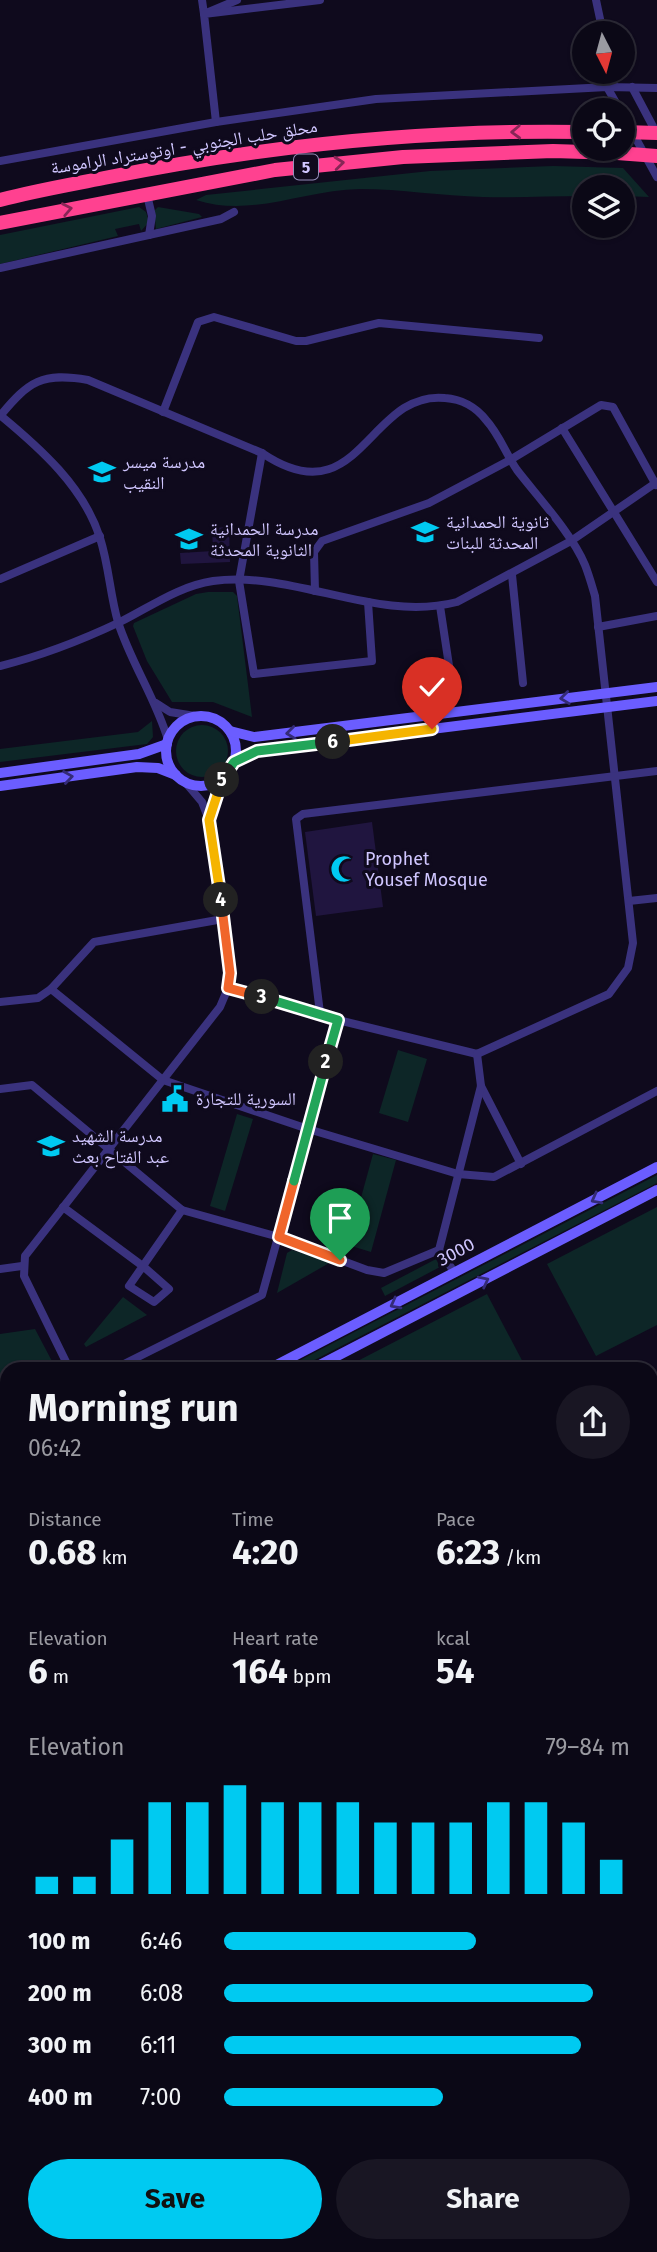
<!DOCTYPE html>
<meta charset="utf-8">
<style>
:root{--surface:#0b0816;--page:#191623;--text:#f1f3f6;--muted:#9a9aa1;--line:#2b2935;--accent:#00caf1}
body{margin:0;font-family:"Fira Sans","Noto Naskh Arabic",sans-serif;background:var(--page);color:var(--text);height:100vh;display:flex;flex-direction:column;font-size:26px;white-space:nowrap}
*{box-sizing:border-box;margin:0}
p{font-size:23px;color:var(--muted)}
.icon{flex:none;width:38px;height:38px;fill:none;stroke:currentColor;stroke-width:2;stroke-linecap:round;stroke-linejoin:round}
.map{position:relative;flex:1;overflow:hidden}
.panel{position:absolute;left:0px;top:1362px;width:658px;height:891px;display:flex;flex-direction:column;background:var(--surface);border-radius:21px 21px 0 0;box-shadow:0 2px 5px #0004,0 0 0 2px var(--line)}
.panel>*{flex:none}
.needle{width:46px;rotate:174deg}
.buttons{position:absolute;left:572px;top:21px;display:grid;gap:14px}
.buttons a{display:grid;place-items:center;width:63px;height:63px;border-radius:50%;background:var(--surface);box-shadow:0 2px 5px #0004,0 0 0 2px var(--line);font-size:35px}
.pin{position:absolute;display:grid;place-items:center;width:60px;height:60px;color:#fff;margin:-72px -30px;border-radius:50% 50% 50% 0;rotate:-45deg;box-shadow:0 0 7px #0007}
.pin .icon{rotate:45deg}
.km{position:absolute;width:35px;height:35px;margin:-18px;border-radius:50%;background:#222;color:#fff;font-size:19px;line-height:35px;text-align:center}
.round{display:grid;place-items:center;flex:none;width:74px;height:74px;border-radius:37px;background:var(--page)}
.overview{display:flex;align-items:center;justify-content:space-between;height:119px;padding:0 28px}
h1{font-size:38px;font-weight:700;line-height:52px}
.stats{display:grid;grid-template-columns:repeat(3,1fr);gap:10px;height:119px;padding:7px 28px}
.stats div{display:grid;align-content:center}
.stats b{font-size:35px;font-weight:700}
.stats small{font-size:19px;font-weight:400}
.stats p{font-size:19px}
.chart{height:196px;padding:14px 28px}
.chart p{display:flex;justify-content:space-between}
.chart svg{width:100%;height:126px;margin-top:7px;stroke:var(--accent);stroke-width:6}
.primary-button{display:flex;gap:14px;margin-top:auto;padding:14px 28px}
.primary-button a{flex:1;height:80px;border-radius:42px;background:var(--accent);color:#111;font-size:28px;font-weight:700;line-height:80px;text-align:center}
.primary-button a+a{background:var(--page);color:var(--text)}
ul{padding:0 28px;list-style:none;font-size:23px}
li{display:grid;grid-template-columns:112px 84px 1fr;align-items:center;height:52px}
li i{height:18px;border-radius:9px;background:var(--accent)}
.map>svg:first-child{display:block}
</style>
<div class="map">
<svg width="657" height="2252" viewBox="0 0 657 2252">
<rect width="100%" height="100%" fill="#0f0a1d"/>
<g fill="#0d2627">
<path d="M553,166L623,168L649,197L623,196V187H584V196C551,196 516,198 483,197C442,196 401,189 360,189C303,190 252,218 196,200L206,195L430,171Z"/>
<path d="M139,207L146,212L149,222L141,231L139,224L115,229L118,236L0,264V235Z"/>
<path d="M158,207L199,214L202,217L156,229L154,211Z"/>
<path d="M208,592H233L237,596L252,717L213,702H172L147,661L133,626L134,623L196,594Z"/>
<path d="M152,721L153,737L147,744L0,762V749L138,732Z"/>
<circle cx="202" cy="751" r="26"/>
<path d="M398,1050L427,1059L408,1122L379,1113Z"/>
<path d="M237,1114L253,1119L225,1211L210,1206Z"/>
<path d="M373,1154L396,1160L371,1252L348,1245Z"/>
<path d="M657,1175V1183L299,1368H285Z"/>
<path d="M657,1207V1325L596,1356L547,1264Z"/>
<path d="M292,1250L331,1262L277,1293L287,1253Z"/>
<path d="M436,1259L440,1267L385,1296L381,1288Z"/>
<path d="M487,1294L526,1368H344Z"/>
<path d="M123,1297L147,1315L86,1347L84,1344Z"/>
<path d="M35,1329L54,1365L48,1368H7V1390L0,1393V1334Z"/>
<path d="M7,1543V1667L0,1671V1546Z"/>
<path d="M657,2045V2187L651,2190V2048Z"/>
<path d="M7,2174V2245H10L0,2250V2177Z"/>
</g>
<g fill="#20153f">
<path d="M229,527L230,562L181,564L180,553L213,551L212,528Z"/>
<path d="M372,822L383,907L316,916L305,832Z"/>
</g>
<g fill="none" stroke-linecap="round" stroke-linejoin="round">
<g stroke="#3a327e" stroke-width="8">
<path d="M202,0L204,14L237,0"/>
<path d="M596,0L603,33"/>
<path d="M611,72L614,86"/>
<path d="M607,87L620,110"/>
<path d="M632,87L657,134"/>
<path d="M623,115L657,177"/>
<path d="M216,122L204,14L320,0"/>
<path d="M0,161L216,122L376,99L607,87L657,88"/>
<path d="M148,199L152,216L149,235"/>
<path d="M0,268L221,219L234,212"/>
<path d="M163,412L198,322L214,317L296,341H306L379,323L539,338"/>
<path d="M0,415C40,448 84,487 100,538C109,566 110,595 118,622C131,663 156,699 168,740"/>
<path d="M0,416C29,381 42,372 88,380L262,453C360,519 368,390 445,398C461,399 476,407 486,420C499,434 506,454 517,470C537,496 573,535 585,565C589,575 592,586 595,596L633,943L628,968L609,994L477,1054L338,1020L228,988"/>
<path d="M562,428L657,582"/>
<path d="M262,453L239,581L254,674L372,661L368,602"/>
<path d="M512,575L523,683"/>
<path d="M0,579L100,536"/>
<path d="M315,591L314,552L322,541L429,503L510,460L601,405L613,407L656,485"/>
<path d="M440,606L453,692"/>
<path d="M598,627L657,616"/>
<path d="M0,666C41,656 82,640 120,622C150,607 179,586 213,581C294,570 376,623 457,602L571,541L657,482"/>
<path d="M156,703L170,712L195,716"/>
<path d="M209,820L224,777"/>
<path d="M629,901L657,898"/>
<path d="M51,989L163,1080L308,1129L458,1174L494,1177L657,1091"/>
<path d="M0,1002L38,998L51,989L94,942L223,919"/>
<path d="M320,1013L296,819L303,814L657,771"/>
<path d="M481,1086L521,1164"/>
<path d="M0,1089L32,1085L182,1210L279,1237L367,1270L384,1273L439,1250"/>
<path d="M63,1207L144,1267L169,1289L154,1302L129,1286L182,1210"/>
<path d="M0,1269L22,1266"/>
<path d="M455,1273L439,1250L481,1086L477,1054"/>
<path d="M69,1368L24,1276L25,1256L220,1007L228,988L229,965L209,820L202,802L185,782"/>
<path d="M116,1368L262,1295L338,1020"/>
<path d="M0,1429L7,1425"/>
</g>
<g stroke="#6b5dff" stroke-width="10">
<circle cx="201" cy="751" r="35"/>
<path d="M230,731L254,737L657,687"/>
<path d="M234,762L256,751L657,701"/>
<path d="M0,773L139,754L167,744"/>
<path d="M0,786L137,767L158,768L176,775"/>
<path d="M271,1368L657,1167"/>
<path d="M314,1368L657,1190"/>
<path d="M0,1509L7,1506"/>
<path d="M0,1532L7,1528"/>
</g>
<g stroke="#ff4190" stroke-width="14">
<path d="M0,200C34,191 69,185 104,178C263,146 423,129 584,132"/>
<path d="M0,223L275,170L403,157L553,151L617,153"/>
</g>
<g stroke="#ff4190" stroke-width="14">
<path d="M623,132L657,133"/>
<path d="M617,153L657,156"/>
</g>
</g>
<defs><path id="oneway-chevron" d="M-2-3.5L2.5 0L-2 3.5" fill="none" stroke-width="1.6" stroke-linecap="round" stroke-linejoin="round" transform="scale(1.75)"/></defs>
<g stroke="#872656">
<use href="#oneway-chevron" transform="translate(516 132) rotate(178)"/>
<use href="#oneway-chevron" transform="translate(339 163) rotate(-6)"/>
<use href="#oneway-chevron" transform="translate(67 209) rotate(-11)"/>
</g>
<g stroke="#342b77">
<use href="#oneway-chevron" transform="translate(565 698) rotate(173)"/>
<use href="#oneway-chevron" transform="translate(291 733) rotate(173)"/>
<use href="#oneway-chevron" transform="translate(68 777) rotate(-8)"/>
<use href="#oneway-chevron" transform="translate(596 1199) rotate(152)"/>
<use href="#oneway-chevron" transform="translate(484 1281) rotate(-27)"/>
<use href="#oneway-chevron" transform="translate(395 1304) rotate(152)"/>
</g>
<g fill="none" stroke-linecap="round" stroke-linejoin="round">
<defs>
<path id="split-1" d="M294,1181L279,1237L340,1260"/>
<path id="split-2" d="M294,1181L326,1062"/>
<path id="split-3" d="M262,997L338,1020L326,1062"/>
<path id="split-4" d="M221,900L230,973L228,988L262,997"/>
<path id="split-5" d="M221,900L209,820L222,780"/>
<path id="split-6" d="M222,780L234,762L257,751L333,742"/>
<path id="split-7" d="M333,742L432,729"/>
</defs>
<use href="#split-1" stroke="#fff" stroke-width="14"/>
<use href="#split-2" stroke="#fff" stroke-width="14"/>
<use href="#split-3" stroke="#fff" stroke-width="14"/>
<use href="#split-4" stroke="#fff" stroke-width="14"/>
<use href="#split-5" stroke="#fff" stroke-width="14"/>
<use href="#split-6" stroke="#fff" stroke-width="14"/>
<use href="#split-7" stroke="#fff" stroke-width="14"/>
<use href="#split-1" stroke="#f0652b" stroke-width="9"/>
<use href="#split-2" stroke="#22a559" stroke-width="9"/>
<use href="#split-3" stroke="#22a559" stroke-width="9"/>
<use href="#split-4" stroke="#f0652b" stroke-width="9"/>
<use href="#split-5" stroke="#f5b400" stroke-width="9"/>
<use href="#split-6" stroke="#22a559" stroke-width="9"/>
<use href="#split-7" stroke="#f5b400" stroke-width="9"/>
</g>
<defs>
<symbol id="school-bare" viewBox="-9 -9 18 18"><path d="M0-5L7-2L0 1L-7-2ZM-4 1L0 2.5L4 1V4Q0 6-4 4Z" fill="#00caf1" stroke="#0f0a1d" stroke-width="2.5" paint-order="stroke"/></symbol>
<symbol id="mosque-bare" viewBox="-9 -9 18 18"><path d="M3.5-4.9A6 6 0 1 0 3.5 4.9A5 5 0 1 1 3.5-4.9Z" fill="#00caf1" stroke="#0f0a1d" stroke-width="2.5" paint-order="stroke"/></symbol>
<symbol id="civic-bare" viewBox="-9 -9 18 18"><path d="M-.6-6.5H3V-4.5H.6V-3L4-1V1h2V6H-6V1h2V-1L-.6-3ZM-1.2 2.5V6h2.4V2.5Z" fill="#00caf1" stroke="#0f0a1d" stroke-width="2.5" paint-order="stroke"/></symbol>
</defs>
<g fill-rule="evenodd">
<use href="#school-bare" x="83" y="453" width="38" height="38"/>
<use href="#school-bare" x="406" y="513" width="38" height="38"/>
<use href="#school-bare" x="170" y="520" width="38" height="38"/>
<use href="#mosque-bare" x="325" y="850" width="38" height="38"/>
<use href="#civic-bare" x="156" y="1080" width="38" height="38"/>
<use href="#school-bare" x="32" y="1127" width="38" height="38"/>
</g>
<g text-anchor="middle" stroke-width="6" stroke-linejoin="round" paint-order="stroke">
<rect fill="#0f0a1d" stroke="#968ebb" stroke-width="2" x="294" y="154.5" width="24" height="25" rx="5"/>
<g font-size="16" font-weight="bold" fill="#d0c6ff">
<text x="306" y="173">5</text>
</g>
<g font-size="18" fill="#d0c6ff" stroke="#0f0a1d">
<text transform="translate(184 147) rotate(-9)" y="6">محلق حلب الجنوبي - اوتوستراد الراموسة</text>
<text transform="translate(456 1252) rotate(-28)" y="6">3000</text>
</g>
<g font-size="18" fill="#d0c6ff" stroke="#0f0a1d" text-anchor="start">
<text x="123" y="468">مدرسة ميسر<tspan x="123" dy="21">النقيب</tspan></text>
<text x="446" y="528">ثانوية الحمدانية<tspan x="446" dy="21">المحدثة للبنات</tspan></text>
<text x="210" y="535">مدرسة الحمدانية<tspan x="210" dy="21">الثانوية المحدثة</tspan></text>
<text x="365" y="865">Prophet<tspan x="365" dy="21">Yousef Mosque</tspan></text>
<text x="196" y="1105">السورية للتجارة</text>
<text x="72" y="1142">مدرسة الشهيد<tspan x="72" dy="21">عبد الفتاح بعث</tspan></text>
</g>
</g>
</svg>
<div class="buttons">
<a><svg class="needle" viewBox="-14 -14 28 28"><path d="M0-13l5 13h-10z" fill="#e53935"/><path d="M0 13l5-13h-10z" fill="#9a9aa1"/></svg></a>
<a><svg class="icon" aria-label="locate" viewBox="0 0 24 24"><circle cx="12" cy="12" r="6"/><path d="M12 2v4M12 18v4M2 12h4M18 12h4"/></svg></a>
<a><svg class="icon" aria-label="layers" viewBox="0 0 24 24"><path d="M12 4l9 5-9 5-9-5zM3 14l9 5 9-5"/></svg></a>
</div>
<div class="pin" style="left:340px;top:1260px;background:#1e9e55"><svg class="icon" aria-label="arrive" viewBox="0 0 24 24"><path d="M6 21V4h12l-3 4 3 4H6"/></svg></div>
<div class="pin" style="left:432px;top:729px;background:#d93025"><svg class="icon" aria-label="check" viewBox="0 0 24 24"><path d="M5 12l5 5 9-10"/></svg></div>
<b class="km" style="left:326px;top:1062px">2</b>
<b class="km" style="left:262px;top:997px">3</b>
<b class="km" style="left:221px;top:900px">4</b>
<b class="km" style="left:222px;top:780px">5</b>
<b class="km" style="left:333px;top:742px">6</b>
<section class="panel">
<div class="overview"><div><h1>Morning run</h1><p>06:42</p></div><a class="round"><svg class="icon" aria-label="share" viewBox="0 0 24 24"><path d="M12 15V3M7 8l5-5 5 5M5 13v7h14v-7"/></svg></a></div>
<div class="stats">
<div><p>Distance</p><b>0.68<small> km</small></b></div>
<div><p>Time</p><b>4:20</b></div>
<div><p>Pace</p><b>6:23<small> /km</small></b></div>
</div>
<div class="stats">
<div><p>Elevation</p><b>6<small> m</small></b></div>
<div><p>Heart rate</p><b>164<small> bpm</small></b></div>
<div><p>kcal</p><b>54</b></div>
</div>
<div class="chart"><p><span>Elevation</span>79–84 m</p>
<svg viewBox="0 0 160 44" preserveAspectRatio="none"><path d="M5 44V38M15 44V38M25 44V25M35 44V12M45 44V12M55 44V6M65 44V12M75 44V12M85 44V12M95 44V19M105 44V19M115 44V19M125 44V12M135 44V12M145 44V19M155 44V32"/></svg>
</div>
<ul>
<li><b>100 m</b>6:46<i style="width:62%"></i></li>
<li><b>200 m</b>6:08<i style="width:91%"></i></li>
<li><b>300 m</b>6:11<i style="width:88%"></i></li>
<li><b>400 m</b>7:00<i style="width:54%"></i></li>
</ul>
<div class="primary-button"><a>Save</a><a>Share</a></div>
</section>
</div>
